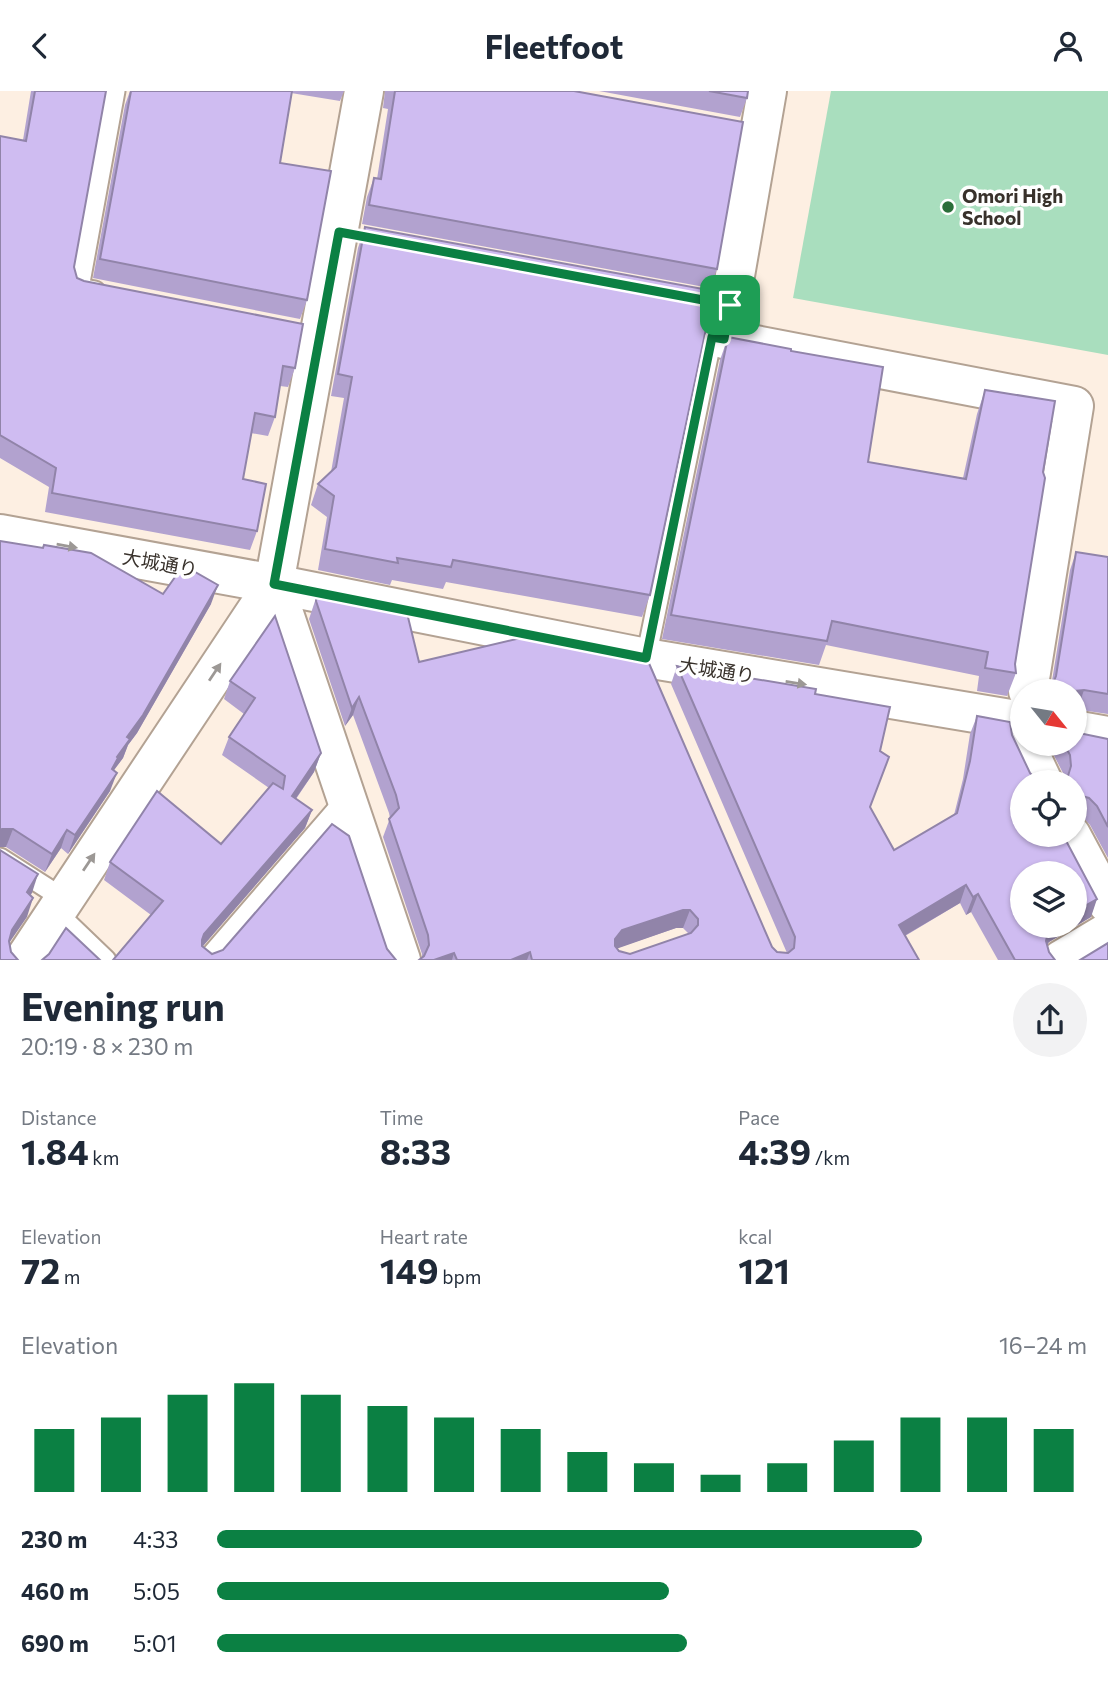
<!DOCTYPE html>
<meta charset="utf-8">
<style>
:root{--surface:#fff;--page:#f2f2f3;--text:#1f2937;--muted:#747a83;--accent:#0b8043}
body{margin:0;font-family:Commissioner,"Noto Sans JP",sans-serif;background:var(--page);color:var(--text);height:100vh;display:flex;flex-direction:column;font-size:26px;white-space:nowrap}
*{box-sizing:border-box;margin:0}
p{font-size:23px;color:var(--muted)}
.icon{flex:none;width:38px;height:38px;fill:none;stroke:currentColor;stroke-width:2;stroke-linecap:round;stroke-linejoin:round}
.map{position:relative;height:869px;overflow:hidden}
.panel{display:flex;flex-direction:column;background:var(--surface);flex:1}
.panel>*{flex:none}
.needle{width:46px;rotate:120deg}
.fabs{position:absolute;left:1010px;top:588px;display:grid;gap:14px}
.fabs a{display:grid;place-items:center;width:77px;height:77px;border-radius:50%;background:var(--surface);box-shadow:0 2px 5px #0004;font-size:35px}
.pin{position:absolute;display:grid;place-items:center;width:60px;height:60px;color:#fff;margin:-30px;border-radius:14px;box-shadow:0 4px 10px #0006}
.round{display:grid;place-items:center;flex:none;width:74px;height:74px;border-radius:37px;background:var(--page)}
.overview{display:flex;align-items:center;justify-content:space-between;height:119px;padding:0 21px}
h1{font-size:38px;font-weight:700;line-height:52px}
.figures{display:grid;grid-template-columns:repeat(3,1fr);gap:10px;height:119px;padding:7px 21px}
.figures div{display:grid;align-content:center}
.figures b{font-size:35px;font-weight:700}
.figures small{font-size:19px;font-weight:400}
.figures p{font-size:19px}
.chart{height:196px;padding:14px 21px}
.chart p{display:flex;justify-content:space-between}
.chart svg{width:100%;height:126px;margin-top:7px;stroke:var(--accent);stroke-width:6}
ul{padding:0 21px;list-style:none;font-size:23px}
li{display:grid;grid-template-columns:112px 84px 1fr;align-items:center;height:52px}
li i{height:18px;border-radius:9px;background:var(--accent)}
header{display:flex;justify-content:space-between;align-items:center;height:91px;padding:0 21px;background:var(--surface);font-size:32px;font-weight:700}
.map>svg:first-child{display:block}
</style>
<header><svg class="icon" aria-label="back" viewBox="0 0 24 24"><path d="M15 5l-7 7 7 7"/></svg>Fleetfoot<svg class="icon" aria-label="person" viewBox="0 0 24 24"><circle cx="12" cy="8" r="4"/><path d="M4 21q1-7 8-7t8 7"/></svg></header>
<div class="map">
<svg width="1108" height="869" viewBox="0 0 1108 869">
<rect width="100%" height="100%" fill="#fdefe2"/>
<path fill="#a9debe" d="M831,0H1108V264L793,207Z"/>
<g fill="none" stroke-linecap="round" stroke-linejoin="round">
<defs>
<g id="lane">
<path d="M95,200L79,197L115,0"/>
<path d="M649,572L646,567L712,246L723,248"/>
<path d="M0,767L64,808"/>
<path d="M56,821L106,869"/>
<path d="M207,869L346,708"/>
</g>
<g id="street">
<path d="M364,0L274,493L401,869"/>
<path d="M767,0L724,248L1074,315L1028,600"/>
<path d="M0,443L274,493L646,567L1022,630"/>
<path d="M1074,639L1108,645"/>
<path d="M1025,653L1043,691"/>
<path d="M1071,744L1108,813"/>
<path d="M24,869L274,493"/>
<path d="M1061,869L1108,841"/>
</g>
</defs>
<use href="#lane" stroke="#b3a293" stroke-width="23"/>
<use href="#street" stroke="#b3a293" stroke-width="42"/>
<use href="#lane" stroke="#fff" stroke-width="19"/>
<use href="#street" stroke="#fff" stroke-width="38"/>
</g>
<g fill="#b2a2cf" fill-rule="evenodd">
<path d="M31,0H106L74,176L77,187L295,277L288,296L280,295L275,326L268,345L251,342L243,388L257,440L250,459L45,421L49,396L0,367V45L23,49Z"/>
<path d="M130,0H344L340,10L291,2L280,72L307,209L300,228L93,187L125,14Z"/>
<path d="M385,0H574L717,178L710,197L362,133L367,106L374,87L377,88L388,18L383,17Z"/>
<path d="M599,0H748L747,7L740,26Z"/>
<path d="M365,136L650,504L642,526L446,491L443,498L392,489L390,494L318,479L327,426L311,414L318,393L331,381L344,307L331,305L358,157Z"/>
<path d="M728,246L791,260L868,371L963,387L977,323L985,299L1043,381L1015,573L1016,582L1007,605L977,600L979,585L826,554L819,574L662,548L720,269Z"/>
<path d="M44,454L163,503L211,513L137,642L128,654L123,667L114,679L110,700L68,763L61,757L45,781L6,756Z"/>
<path d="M1076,461L1108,466V623L1074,618V600L1051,596L1070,479Z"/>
<path d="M317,504L419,571L772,856L777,861L787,862L671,593L677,575L815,603L880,660L870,716L894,759L954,724L963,688L970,643L977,625L1012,644L1091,826L1049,851L1047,854L1049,861L1055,869H998L971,821L966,824L960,812L905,845L919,869H419L422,866V863L383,746L390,727L389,722L353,624L345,635L309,528ZM676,837H683L689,843L630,863L619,860L617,857Z"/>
<path d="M275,525L321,662L314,681L296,708L312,719L305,737L202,855L212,863L387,858L394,868L113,869L151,824L104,789L110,771L221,753L269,697L222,664L229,646L244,623L224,608L230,590Z"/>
<path d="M1077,642L1108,648V767L1090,734L1082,725L1074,723V691L1064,688L1063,682L1048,653H1074Z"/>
</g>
<g fill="#9184a9">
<path d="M218,494L211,513L137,642L128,654L123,667L114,679L105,697L117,666L127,646Z"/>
<path d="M1084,599L1078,617L1074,618V600Z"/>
<path d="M359,606L353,624L345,635L352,617Z"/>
<path d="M321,662L314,681L285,723L292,705Z"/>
<path d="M117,682L110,700L68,763L75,744Z"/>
<path d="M312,719L305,737L198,861L204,843Z"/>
<path d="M2,738H13L6,756H0V739Z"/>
<path d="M67,739L61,757L45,781L52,763Z"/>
<path d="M38,783L32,802L20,819L27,801Z"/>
<path d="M966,794L960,812L892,852L899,834Z"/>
<path d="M978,803L971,821L966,824L973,806Z"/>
<path d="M33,807L27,826L5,858L12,839Z"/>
<path d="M1097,808L1091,826L1049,851L1042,859L1048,841L1054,835H1074V821Z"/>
<path d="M683,819H690L683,837H676L616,858L615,848L622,839Z"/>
<path d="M530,861L527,869H511Z"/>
<path d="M454,862L452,869H434Z"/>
</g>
<g fill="#cfbcf1" stroke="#9184a9" stroke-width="2" fill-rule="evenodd">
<path d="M35,0H106L74,176L77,187L84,190L303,233L295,277L283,275L275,326L255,322L243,388L266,393L257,440L52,402L56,377L0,344V45L26,50Z"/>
<path d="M131,0H292L280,72L331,80L307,209L100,168Z"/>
<path d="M395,0H574L743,31L717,178L369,114L374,87L381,88Z"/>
<path d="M709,0H748L747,7Z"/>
<path d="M365,136L714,200L650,504L453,469L451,476L397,467L398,472L325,458L334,405L318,393L336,376L352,286L338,283Z"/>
<path d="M728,246L791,258V260L883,276L868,371L966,388L985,299L1055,310L1043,381L1045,387L1015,573L1016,582L985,577L988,561L832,530L827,550L671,524Z"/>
<path d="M0,450L43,457L44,454L91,462L163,503L180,479L195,481L218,494L143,624L127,646L130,648L117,666L118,667L112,678L117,682L75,744L67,739L52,763L13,738H2L0,739Z"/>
<path d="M1076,461L1108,466V603L1084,599L1074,600H1046L1052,595L1056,585Z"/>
<path d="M317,504L407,522L419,571L525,546L648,570L772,856L777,861L788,862L794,857L795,846L677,575L816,598L815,603L890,616L880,660L889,666L870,716L894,759L957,722L970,670L977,625L1010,631L1012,644L1030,682L1038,691H1022V744H1063L1097,808L1074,821V782H1022V835H1054L1048,841L1046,850L1049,861L1055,869H1015L978,803L973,806L966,794L899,834L919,869H532L530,861L511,869H457L454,862L434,869H419L424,865L429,854L428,844L389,728L399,717L396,704L359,606L352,617L316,510ZM683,819H690L698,828V834L691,842L630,863L619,860L615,855V848L622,839Z"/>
<path d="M275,525L321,662L292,705L312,719L204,843L202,849V855L212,863L223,859L332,733L349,745L387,858L396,869H113L163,810L110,771L157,700L221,753L273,692L283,698L285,685L229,646L255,607L230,590Z"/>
<path d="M1074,641L1108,648V736L1097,715L1089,707L1078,704L1074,705V691H1060L1068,685L1071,675L1070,664L1064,653H1074Z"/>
<path d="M0,759L38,783L27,801L33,807L12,839L9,850L11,861L18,869H0Z"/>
<path d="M66,837L100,869H42L49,863Z"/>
<path d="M1108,852V869H1080Z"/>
</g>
<defs><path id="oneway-solid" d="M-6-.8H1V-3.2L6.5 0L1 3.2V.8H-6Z" transform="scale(1.75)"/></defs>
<g fill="#9c9895">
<use href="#oneway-solid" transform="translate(67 455) rotate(10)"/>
<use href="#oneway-solid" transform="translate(215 581) rotate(-56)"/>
<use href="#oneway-solid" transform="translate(796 592) rotate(9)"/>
<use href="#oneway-solid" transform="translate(89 771) rotate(-56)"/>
</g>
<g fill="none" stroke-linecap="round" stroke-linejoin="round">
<defs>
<path id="route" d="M339,141L730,214L724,248L712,246L646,567L274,493Z"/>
</defs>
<use href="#route" stroke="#fff" stroke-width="14"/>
<use href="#route" stroke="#0b8043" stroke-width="9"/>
</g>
<circle fill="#2a6e39" stroke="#fff" stroke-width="2.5" cx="948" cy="116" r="7"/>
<g text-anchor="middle" stroke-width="7" stroke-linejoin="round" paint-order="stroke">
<g font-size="19" font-weight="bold" fill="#38312b" stroke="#fff" text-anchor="start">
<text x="962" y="112">Omori High<tspan x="962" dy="22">School</tspan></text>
</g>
<g font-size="19" fill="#38312b" stroke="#fff">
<text transform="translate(160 472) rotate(10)" y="7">大城通り</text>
<text transform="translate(717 579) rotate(9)" y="7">大城通り</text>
</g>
</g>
</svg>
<div class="fabs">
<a><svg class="needle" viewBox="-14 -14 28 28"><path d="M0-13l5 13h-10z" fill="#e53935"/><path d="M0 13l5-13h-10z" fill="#747a83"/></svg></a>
<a><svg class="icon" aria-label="locate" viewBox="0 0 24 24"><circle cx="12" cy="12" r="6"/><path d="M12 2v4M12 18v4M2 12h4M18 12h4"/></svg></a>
<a><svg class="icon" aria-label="layers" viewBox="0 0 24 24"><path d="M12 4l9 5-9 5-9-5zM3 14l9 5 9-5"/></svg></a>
</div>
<div class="pin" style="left:730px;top:214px;background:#1e9e55"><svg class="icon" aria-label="arrive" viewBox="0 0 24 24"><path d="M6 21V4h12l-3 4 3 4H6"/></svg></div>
</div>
<section class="panel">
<div class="overview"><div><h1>Evening run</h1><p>20:19 · 8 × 230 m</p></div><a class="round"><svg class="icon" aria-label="share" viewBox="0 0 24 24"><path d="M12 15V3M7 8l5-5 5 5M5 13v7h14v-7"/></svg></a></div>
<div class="figures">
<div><p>Distance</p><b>1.84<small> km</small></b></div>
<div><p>Time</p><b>8:33</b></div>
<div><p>Pace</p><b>4:39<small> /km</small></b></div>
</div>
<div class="figures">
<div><p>Elevation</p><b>72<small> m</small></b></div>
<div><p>Heart rate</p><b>149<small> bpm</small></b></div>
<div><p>kcal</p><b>121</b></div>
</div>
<div class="chart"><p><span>Elevation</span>16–24 m</p>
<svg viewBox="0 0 160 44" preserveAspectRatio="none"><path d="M5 44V22M15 44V18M25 44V10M35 44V6M45 44V10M55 44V14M65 44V18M75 44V22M85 44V30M95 44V34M105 44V38M115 44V34M125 44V26M135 44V18M145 44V18M155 44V22"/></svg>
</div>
<ul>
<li><b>230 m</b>4:33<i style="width:81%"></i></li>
<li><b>460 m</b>5:05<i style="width:52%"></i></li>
<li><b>690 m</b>5:01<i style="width:54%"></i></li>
</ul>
</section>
